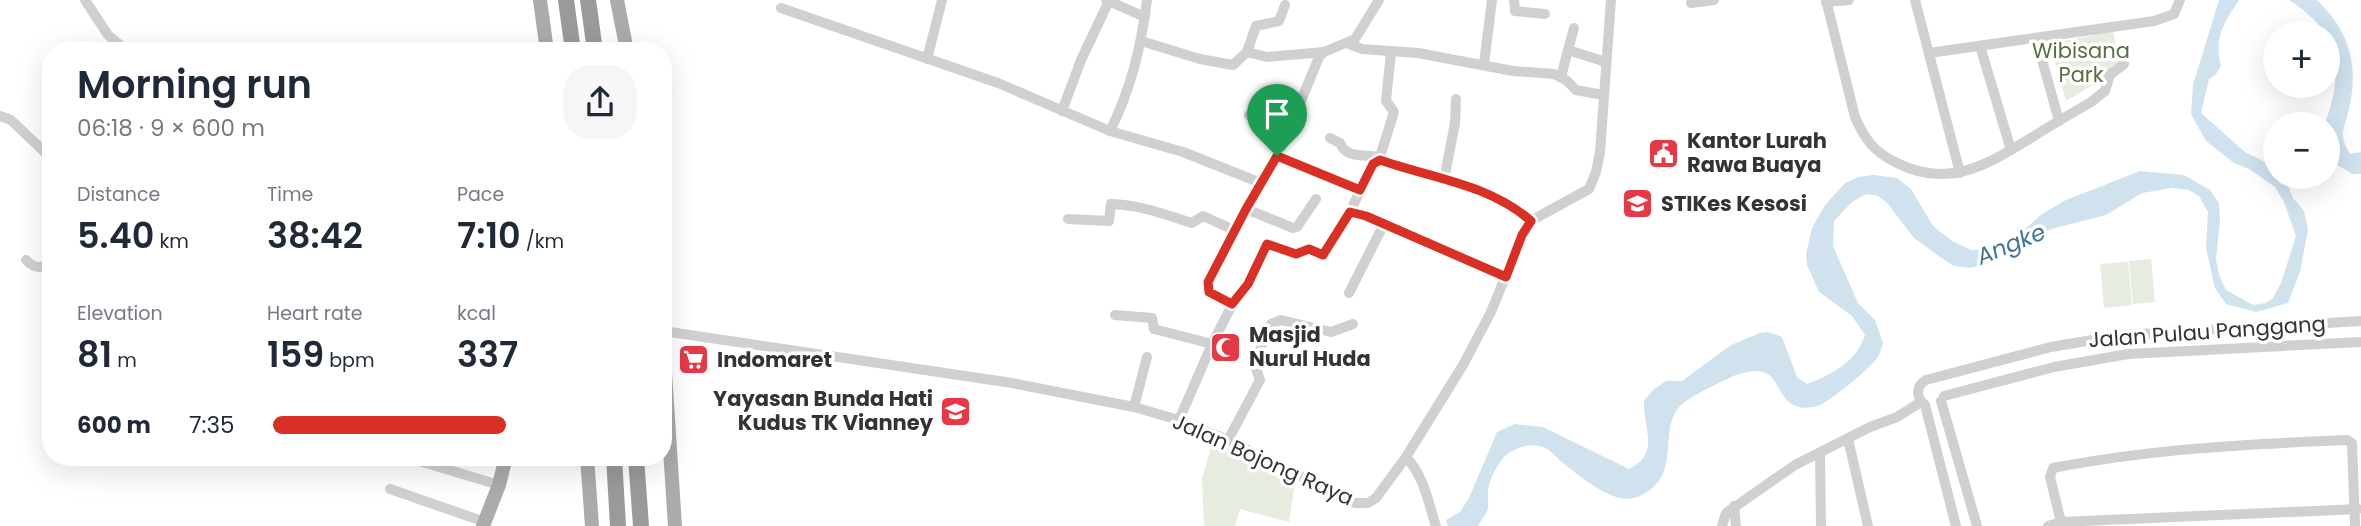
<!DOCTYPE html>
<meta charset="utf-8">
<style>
:root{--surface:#fff;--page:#f6f6f7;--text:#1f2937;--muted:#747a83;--accent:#d93025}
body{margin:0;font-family:Poppins,sans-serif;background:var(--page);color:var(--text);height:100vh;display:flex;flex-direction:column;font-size:26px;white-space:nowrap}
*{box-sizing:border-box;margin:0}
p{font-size:23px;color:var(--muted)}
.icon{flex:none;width:38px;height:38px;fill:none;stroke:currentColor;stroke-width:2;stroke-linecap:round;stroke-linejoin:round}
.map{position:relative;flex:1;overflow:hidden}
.drawer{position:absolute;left:42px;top:42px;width:630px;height:424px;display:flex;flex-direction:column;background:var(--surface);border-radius:28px;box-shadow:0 7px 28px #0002}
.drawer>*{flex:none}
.buttons{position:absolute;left:2263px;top:21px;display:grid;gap:14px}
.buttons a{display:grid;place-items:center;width:77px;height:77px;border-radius:50%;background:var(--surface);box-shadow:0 7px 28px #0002;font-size:35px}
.pin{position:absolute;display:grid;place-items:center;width:60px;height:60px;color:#fff;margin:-72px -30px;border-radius:50% 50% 50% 0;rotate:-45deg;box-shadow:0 0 7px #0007}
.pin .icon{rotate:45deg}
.round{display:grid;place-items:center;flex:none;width:74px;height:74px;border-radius:28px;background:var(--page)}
.overview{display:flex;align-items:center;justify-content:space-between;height:119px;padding:0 35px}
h1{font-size:38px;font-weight:600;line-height:52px}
.figures{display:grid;grid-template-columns:repeat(3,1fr);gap:10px;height:119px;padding:7px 35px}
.figures div{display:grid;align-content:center}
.figures b{font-size:35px;font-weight:600}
.figures small{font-size:19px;font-weight:400}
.figures p{font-size:19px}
ul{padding:0 35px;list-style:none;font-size:23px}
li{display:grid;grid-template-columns:112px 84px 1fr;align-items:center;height:52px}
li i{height:18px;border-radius:9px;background:var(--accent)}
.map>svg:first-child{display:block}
</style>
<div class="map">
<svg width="2361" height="526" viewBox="0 0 2361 526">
<rect width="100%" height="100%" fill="#fff"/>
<g fill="#e6ecdf">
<path d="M2113,31L2119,62L2104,78L2066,101L2050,44Z"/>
<path d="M2151,259L2155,302L2133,304L2129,261Z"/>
<path d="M2128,262L2132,305L2104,308L2100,264Z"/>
<path d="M1213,441L1295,481L1289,522L1240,509L1235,526H1204L1202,478Z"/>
</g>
<g fill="#cfe2ee">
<path d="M2219,0H2239C2224,23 2213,38 2221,66L2216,74L2209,79L2201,113L2245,152L2275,167V177H2284L2293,198L2304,211L2308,230L2300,272L2288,303L2256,312L2226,304L2215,288L2206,248L2208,212L2199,196L2189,190L2172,188L2142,193L2106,215L2051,229L1997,261L1970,268L1954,266L1940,257L1914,238L1888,204L1878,196L1866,194L1852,202L1834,221L1833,246L1858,303L1875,320L1883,343C1882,348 1880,353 1877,358C1871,368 1831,400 1820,405C1814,407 1805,409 1799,407C1770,399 1785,358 1736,375C1724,380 1689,397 1680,406C1656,433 1685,478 1637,497C1614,506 1581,477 1563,463C1557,459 1553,452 1547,449C1534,441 1513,447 1503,458C1496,467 1489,480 1488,492C1487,497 1489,503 1488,508C1487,514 1481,520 1478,526H1448L1446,520L1460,512L1469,498L1497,432L1515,424L1543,427L1629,469C1661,454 1643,428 1644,401L1653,390L1666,381H1682L1731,345L1760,333L1768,332L1782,337L1797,377L1807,384C1833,374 1856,362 1865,335L1852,316L1819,292L1807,265L1806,254L1812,228L1825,205L1845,183L1858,177L1873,175L1897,178L1911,189L1933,226L1952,241L1971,250L1991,249L2017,236L2042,214L2066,200L2140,171L2184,175L2210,190L2219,203L2220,220L2216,259L2219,275L2226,290L2253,305L2266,303L2273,298L2281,283L2296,236L2284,202L2275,187L2249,169L2234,163L2206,141L2191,114L2193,85Z"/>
<path d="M2289,0H2317C2350,31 2360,69 2348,113C2343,132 2339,135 2350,154L2361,152V174H2352L2328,159V124H2325C2345,67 2340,33 2289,0Z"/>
</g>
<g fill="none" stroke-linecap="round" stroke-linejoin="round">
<g stroke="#d0d0d0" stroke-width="10">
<path d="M85,0L108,35L127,51"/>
<path d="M1106,0L1145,17"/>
<path d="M1514,0L1515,11L1545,14"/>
<path d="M1826,0L1855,117C1865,140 1874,152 1897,163C1948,189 1987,165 2031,138C2051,125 2071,114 2091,102L2105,91L2110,75L2124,64"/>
<path d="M1915,0L1960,173"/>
<path d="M1826,2L1849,0"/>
<path d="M1691,3L1714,0"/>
<path d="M1285,5L1279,21L1256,26L1247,52L1267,57L1324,52"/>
<path d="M781,8L998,83L1110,131L1183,152L1261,183"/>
<path d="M2036,38L2059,121"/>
<path d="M1141,41L1200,59L1233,65L1247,52"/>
<path d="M1349,44L1362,49L1418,53L1513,71L1554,74L1566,80L1576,90L1603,95"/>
<path d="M1980,46L2011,150"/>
<path d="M1568,50L1574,28"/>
<path d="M1929,53L2154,21L2174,14L2180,0"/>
<path d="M927,59L942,0"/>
<path d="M1484,64L1492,0"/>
<path d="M1561,77L1568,50L1606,62"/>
<path d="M1062,111L1081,60L1109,1"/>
<path d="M1249,115L1254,118C1257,132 1273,135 1285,140"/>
<path d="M0,116L11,120L51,158"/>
<path d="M1110,131C1131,89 1141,47 1147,0"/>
<path d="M1330,138L1340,143C1346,159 1364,154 1379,157"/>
<path d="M1277,156L1360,189"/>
<path d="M1379,160C1431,178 1490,184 1531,221"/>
<path d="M1444,180L1455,123L1456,99"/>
<path d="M1246,209L1293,228L1297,227L1316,199"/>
<path d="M1350,212L1373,164L1379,160L1394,112L1386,101L1391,52"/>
<path d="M1068,219L1109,221L1111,204C1141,205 1163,214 1192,223L1203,216L1234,230"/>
<path d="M26,260C34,268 42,270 51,261"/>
<path d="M1349,293L1384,224"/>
<path d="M1232,305L1209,292L1208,282L1246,209L1285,140L1319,57L1324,52L1355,39L1379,0"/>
<path d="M1115,315L1152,318L1154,329L1212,344"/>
<path d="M663,331L1012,383L1134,407L1179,420L1228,440L1355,503H1368L1376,498L1406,457L1463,365L1491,312L1526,226L1536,218L1589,189L1596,172L1600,152L1611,0"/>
<path d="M1944,396L2054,367L2128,354L2361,342"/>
<path d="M1941,401L1977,526"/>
<path d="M1134,407L1147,357"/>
<path d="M1179,420L1212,344L1232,305L1248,284L1267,244L1296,254L1309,249L1323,255L1350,212L1365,216L1506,277"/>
<path d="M1848,439L1868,526"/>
<path d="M1228,440L1260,380L1254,363L1271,324L1281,320L1331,332L1353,324"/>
<path d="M1820,453L1821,526"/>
<path d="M406,457L499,485"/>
<path d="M1406,457C1424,476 1428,502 1436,526"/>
<path d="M390,489L485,522"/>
<path d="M1734,506L1736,526"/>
<path d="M1722,526L1726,513L1795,465L1870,427L1897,417L1921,402"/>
<path d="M1956,526L1925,405C1915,397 1916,386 1926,380L2051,347L2122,335L2361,321"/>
<path d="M2048,526L2061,522L2358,509"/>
<path d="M2062,526L2050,477L2053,468C2151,449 2247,444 2347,440L2352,443L2355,526"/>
</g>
<g stroke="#ababab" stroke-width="14">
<path d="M540,0L547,51"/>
<path d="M617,0L627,51"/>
<path d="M663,342L675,526"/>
<path d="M587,457L592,526"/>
<path d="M483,526L499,485L506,457"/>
</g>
<g stroke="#9a9a9a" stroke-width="16">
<path d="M566,0L573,51"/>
<path d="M588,0L595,51"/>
<path d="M614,457L618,526"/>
<path d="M636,457L641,526"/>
</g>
</g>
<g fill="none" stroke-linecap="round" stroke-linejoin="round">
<defs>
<path id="route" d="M1277,156L1360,190L1373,164L1380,160C1431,178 1489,184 1531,221L1522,235L1506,277L1366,216L1350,212L1323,255L1309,249L1296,254L1267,244L1248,284L1232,304L1209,292L1208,282L1246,209Z"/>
</defs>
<use href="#route" stroke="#fff" stroke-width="14"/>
<use href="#route" stroke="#d93025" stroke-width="9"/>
</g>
<defs>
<symbol id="civic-square" viewBox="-11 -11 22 22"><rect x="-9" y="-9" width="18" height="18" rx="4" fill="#e63946" stroke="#fff"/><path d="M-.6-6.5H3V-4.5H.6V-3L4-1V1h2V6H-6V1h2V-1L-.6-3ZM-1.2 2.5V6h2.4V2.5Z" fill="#fff"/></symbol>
<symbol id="university-square" viewBox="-11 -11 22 22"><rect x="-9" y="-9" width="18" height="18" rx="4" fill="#e63946" stroke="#fff"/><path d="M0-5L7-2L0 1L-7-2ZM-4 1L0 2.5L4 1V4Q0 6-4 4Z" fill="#fff"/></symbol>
<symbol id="mosque-square" viewBox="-11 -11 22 22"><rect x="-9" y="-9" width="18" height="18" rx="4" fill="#e63946" stroke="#fff"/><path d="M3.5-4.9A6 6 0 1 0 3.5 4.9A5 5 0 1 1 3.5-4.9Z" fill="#fff"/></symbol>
<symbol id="supermarket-square" viewBox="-11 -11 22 22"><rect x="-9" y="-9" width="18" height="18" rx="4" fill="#e63946" stroke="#fff"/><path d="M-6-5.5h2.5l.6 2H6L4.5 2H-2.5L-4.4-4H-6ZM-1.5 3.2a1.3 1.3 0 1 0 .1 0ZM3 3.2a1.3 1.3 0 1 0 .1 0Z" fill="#fff"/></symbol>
<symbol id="school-square" viewBox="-11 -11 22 22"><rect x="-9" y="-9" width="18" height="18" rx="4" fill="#e63946" stroke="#fff"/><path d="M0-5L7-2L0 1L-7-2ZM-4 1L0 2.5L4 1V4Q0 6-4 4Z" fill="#fff"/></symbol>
</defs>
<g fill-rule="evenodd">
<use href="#civic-square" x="1646" y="136" width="35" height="35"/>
<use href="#university-square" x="1620" y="186" width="35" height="35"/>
<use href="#mosque-square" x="1208" y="330" width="35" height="35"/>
<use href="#supermarket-square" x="676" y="342" width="35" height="35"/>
<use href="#school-square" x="938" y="394" width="35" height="35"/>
</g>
<g text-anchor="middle" stroke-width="7" stroke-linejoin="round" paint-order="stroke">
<g font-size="21" fill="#56703f" stroke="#fff">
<text x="2081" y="58">Wibisana<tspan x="2081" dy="24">Park</tspan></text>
</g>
<g font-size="21" font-weight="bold" fill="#333" stroke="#fff" text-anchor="start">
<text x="1687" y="148">Kantor Lurah<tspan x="1687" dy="24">Rawa Buaya</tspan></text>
<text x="1661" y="211">STIKes Kesosi</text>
<text x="1249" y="342">Masjid<tspan x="1249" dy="24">Nurul Huda</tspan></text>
<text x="717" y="367">Indomaret</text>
<text x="933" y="406" text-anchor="end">Yayasan Bunda Hati<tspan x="933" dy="24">Kudus TK Vianney</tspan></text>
</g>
<g font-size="21" fill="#333" stroke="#fff">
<text transform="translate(2207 332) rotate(-4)" y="7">Jalan Pulau Panggang</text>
<text transform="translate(1263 460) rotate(24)" y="7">Jalan Bojong Raya</text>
</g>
<g font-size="23" font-style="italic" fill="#3f7597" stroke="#fff">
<text transform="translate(2011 244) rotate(-22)" y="8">Angke</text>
</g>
</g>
</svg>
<div class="buttons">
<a>+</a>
<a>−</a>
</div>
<div class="pin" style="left:1277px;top:156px;background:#1e9e55"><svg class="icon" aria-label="arrive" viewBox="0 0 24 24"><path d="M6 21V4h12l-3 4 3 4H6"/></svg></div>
<section class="drawer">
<div class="overview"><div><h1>Morning run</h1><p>06:18 · 9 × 600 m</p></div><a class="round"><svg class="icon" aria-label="share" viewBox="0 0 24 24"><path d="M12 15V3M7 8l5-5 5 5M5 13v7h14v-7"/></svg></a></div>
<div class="figures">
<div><p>Distance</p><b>5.40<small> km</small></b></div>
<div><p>Time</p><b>38:42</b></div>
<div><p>Pace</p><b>7:10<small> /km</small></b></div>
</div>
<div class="figures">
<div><p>Elevation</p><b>81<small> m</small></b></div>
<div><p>Heart rate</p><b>159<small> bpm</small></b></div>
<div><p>kcal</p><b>337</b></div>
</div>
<ul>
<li><b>600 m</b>7:35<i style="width:64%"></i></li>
</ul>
</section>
</div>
